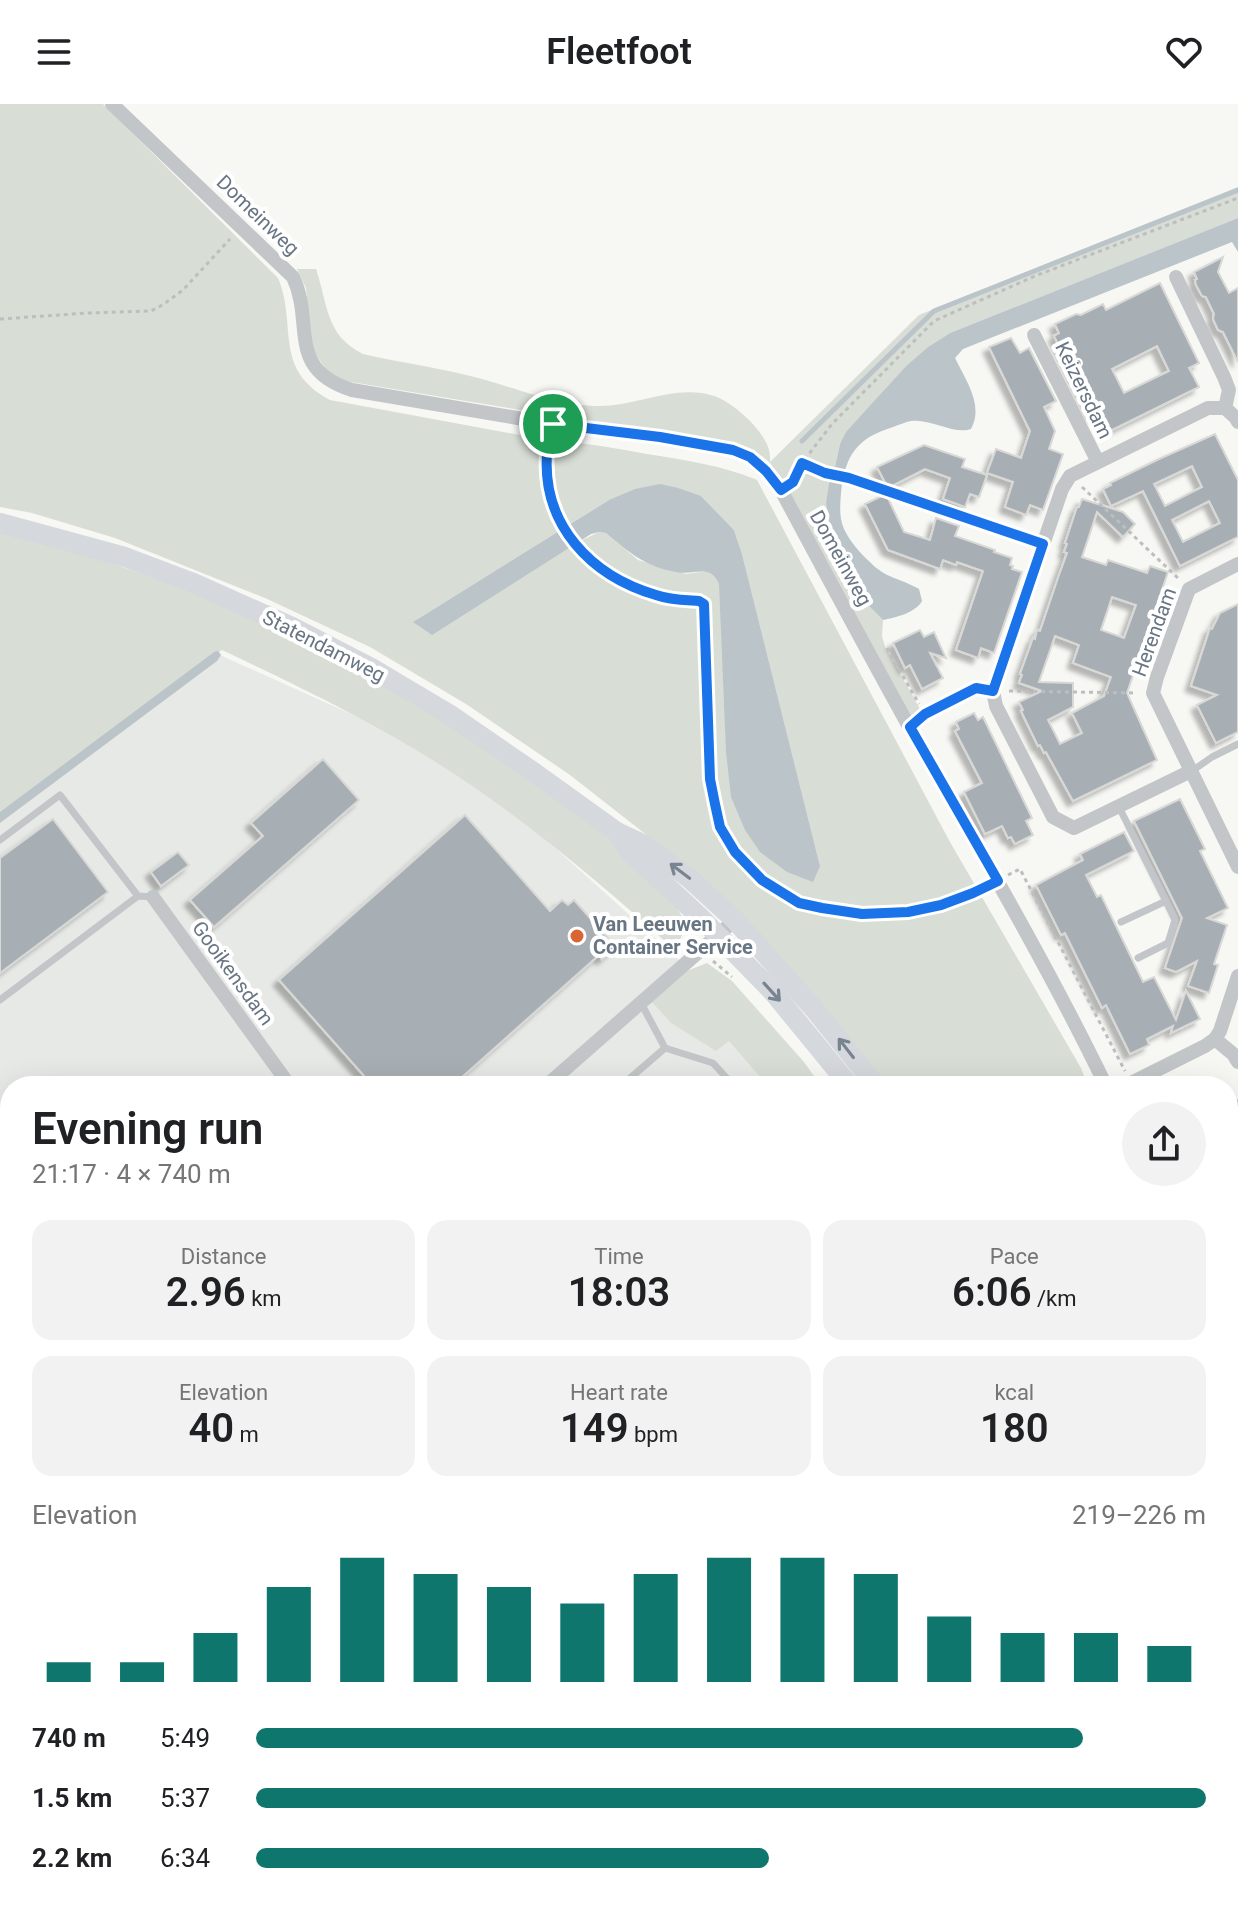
<!DOCTYPE html>
<meta charset="utf-8">
<style>
:root{--surface:#fff;--page:#f2f2f2;--text:#202124;--muted:#757577;--accent:#0f766e}
body{margin:0;font-family:Roboto,sans-serif;background:var(--page);color:var(--text);height:100vh;display:flex;flex-direction:column;font-size:30px;white-space:nowrap}
*{box-sizing:border-box;margin:0}
p{font-size:26px;color:var(--muted)}
.icon{flex:none;width:44px;height:44px;fill:none;stroke:currentColor;stroke-width:2;stroke-linecap:round;stroke-linejoin:round}
.map{position:relative;flex:1;overflow:hidden}
.sheet{position:absolute;left:0px;top:972px;width:1238px;height:830px;display:flex;flex-direction:column;background:var(--surface);border-radius:32px 32px 0 0;box-shadow:0 8px 32px #0002}
.sheet>*{flex:none}
.pin{position:absolute;display:grid;place-items:center;width:68px;height:68px;color:#fff;margin:-34px;border:4px solid #fff;border-radius:50%;box-shadow:0 2px 8px #0007}
.round{display:grid;place-items:center;flex:none;width:84px;height:84px;border-radius:42px;background:var(--page)}
.overview{display:flex;align-items:center;justify-content:space-between;height:136px;padding:0 32px}
h1{font-size:44px;font-weight:600;line-height:60px}
.metrics{display:grid;grid-template-columns:repeat(3,1fr);gap:12px;height:136px;padding:8px 32px}
.metrics div{display:grid;align-content:center;border-radius:20px;background:var(--page);text-align:center}
.metrics b{font-size:40px;font-weight:600}
.metrics small{font-size:22px;font-weight:400}
.metrics p{font-size:22px}
.chart{height:224px;padding:16px 32px}
.chart p{display:flex;justify-content:space-between}
.chart svg{width:100%;height:144px;margin-top:8px;stroke:var(--accent);stroke-width:6}
ul{padding:0 32px;list-style:none;font-size:26px}
li{display:grid;grid-template-columns:128px 96px 1fr;align-items:center;height:60px}
li i{height:20px;border-radius:10px;background:var(--accent)}
header{display:flex;justify-content:space-between;align-items:center;height:104px;padding:0 32px;background:var(--surface);font-size:36px;font-weight:600}
.map>svg:first-child{display:block}
</style>
<header><svg class="icon" aria-label="menu" viewBox="0 0 24 24"><path d="M4 6h16M4 12h16M4 18h16"/></svg>Fleetfoot<svg class="icon" aria-label="heart" viewBox="0 0 24 24"><path d="M12 20l-8-8c-3-5 5-10 8-4 3-6 11-1 8 4z"/></svg></header>
<div class="map">
<svg width="1238" height="1801" viewBox="0 0 1238 1801">
<defs>
<filter id="shadow"><feDropShadow dx="-5.5" dy="5.5" stdDeviation="2" flood-color="#0004"/></filter>
</defs>
<rect width="100%" height="100%" fill="#f7f7f4"/>
<g fill="#e7e9e7">
<path d="M0,452L462,660L696,871L799,982H10V1290L0,1275Z"/>
<path d="M1228,1626L1238,1643V1801H351L345,1792H1228Z"/>
</g>
<g fill="#d8ded5" fill-rule="evenodd">
<path d="M0,0H103L278,174C298,222 272,265 330,296L547,336C581,338 614,344 647,350C685,356 721,361 757,376L950,738L1081,964L1088,982H887L877,968L690,765L570,671L466,600L370,543L265,494L115,434L32,409L0,403ZM701,392L734,426L742,450L820,762L719,480L715,471L708,467L686,470L638,456L606,429L599,428L413,518L609,396Z"/>
<path d="M1238,83V114L950,229L928,243L906,262L887,283L840,340L835,363L830,374L826,398L867,500L883,516L882,532L885,543L925,614L914,620L780,376L770,359L762,352L726,340L345,277L328,268L312,245L306,184L297,165H316C328,200 325,231 363,250C402,259 443,264 482,275C518,285 556,301 594,302C634,304 674,279 714,292C733,298 764,326 769,346C770,350 770,354 770,358L919,211Z"/>
<path d="M0,427L114,460L188,486L329,548L459,625L606,731L659,778L684,815L686,823L675,846C607,785 538,726 462,675C386,624 304,585 222,546L219,548H214L0,708Z"/>
<path d="M707,859L732,877L804,958L821,982H768L729,937L716,947L671,919L652,898L687,867Z"/>
<path d="M0,1189L10,1202V1230L0,1217Z"/>
<path d="M1228,1240L1238,1260V1506L1228,1505Z"/>
<path d="M0,1534L10,1539V1758L0,1747Z"/>
<path d="M1228,1655L1238,1666V1706L1228,1689Z"/>
<path d="M10,1774V1792H210L217,1801H0V1784Z"/>
</g>
<g fill="#bbc4c9">
<path d="M1238,114V148L1232,138L963,245L955,254C966,277 984,301 971,325C955,331 929,314 911,317C905,318 899,321 893,323C857,334 845,351 841,389C840,402 839,413 844,425C850,438 861,450 871,459C885,474 902,475 919,485L922,497C915,509 897,513 883,516L867,500L830,422L826,398L830,373L835,363L840,340L846,328L906,262L928,243L950,229Z"/>
<path d="M660,380L678,384L701,392L734,426L742,450L820,762L813,778L787,768L760,748L745,726L731,693L726,648L719,480C710,459 695,472 676,468C644,462 630,449 606,429L599,428L591,430L432,531L413,518L609,396L635,385Z"/>
<path d="M218,547L221,551L217,557L0,719V708L214,548Z"/>
<path d="M0,1217L10,1230V1539L0,1534Z"/>
<path d="M210,1792H423L430,1801H217Z"/>
</g>
<g fill="none" stroke-linecap="round" stroke-linejoin="round">
<path stroke="#bbc4c9" stroke-width="5" d="M802,337L934,207L1238,86"/>
</g>
<g fill="#a8afb4" stroke="#d8d8d7" stroke-width="2" fill-rule="evenodd" filter="url(#shadow)">
<path d="M1223,153L1218,168L1229,189L1238,184V258L1223,228L1218,226L1213,215L1214,210L1206,193L1202,192L1196,181L1195,176L1197,175L1194,168Z"/>
<path d="M1160,179L1199,259L1189,264L1199,283L1106,329L1096,310L1093,311L1054,232L1059,229L1055,220L1076,210L1081,211L1103,200L1106,206ZM1157,242L1169,267L1124,289L1112,265Z"/>
<path d="M1011,234L1020,249L1029,244L1056,297L1044,303L1055,327L1049,345L1063,350L1043,406L1030,401L1026,411L1005,403L1013,378L987,369L996,345L1021,354L1030,327L989,243Z"/>
<path d="M1215,330L1238,376V433L1180,462L1143,387L1111,402L1103,385L1111,381L1110,379L1159,355ZM1192,362L1202,383L1165,402L1154,380ZM1209,397L1220,419L1183,438L1172,416Z"/>
<path d="M924,341L965,355L962,363L987,371L979,393L970,390L965,403L943,395L950,374L925,365L888,384L877,363Z"/>
<path d="M886,390L904,428L930,436L936,414L959,422L955,432L995,446L994,448L1012,454L1010,461L1013,462L1012,465L1022,468L994,549L981,544L978,554L956,546L983,467L957,458L956,461L943,456L940,465L888,446L865,400Z"/>
<path d="M1082,395L1123,408L1135,420L1123,433L1097,408L1082,453L1106,461L1108,456L1147,469L1150,462L1168,468L1127,589L1157,656L1073,697L1046,648L1044,649L1040,641L1038,642L1021,607L1023,606L1019,598L1042,587L1019,579L1022,571L1020,570L1033,534L1035,535L1037,526L1040,527L1059,471L1067,449L1064,448L1067,440L1065,439L1077,403H1079ZM1112,493L1136,501L1124,534L1101,526ZM1055,532L1079,541L1073,559L1111,573L1104,592L1072,609L1082,629L1060,640L1048,616L1073,603V579L1039,578Z"/>
<path d="M1238,500V628L1216,639L1197,601L1217,591L1191,582L1210,524L1212,525L1220,509Z"/>
<path d="M920,526L924,533L934,528L946,554L930,549L943,574L922,585L910,561L905,564L893,539Z"/>
<path d="M974,609L978,616L983,613L1032,714L1026,717L1033,731L1015,740L1011,733L1008,734L1002,722L985,730L964,688L982,679L955,627L959,625L956,618Z"/>
<path d="M323,655L359,696L214,823L190,796L263,732L251,719Z"/>
<path d="M1180,695L1205,745L1200,747L1228,804L1207,814L1227,821L1214,860L1218,861L1209,889L1188,882L1197,857L1176,868L1165,864L1182,814L1134,717Z"/>
<path d="M465,711L550,807L562,796L568,801L574,796L616,843L602,855L599,851L452,982H373L279,876Z"/>
<path d="M53,715L108,788L0,869V754Z"/>
<path d="M1124,728L1134,747L1086,771L1097,793L1101,791L1143,878L1154,873L1176,916L1186,887L1200,915L1171,929L1173,922L1147,935L1149,941L1130,950L1106,901L1102,904L1065,829L1061,831L1036,781L1083,756L1080,750Z"/>
<path d="M178,748L189,761L161,782L151,768Z"/>
</g>
<g fill="none" stroke-linecap="round" stroke-linejoin="round">
<g stroke="#bcbec0" stroke-width="3" stroke-dasharray="4 4" stroke-linecap="butt">
<path d="M0,215L88,209L151,207L164,200L183,186L230,135"/>
<path d="M550,335C536,412 585,471 656,492C670,496 685,496 699,497L704,500L710,675L720,723L735,748L750,763L762,776L799,799L822,804L862,810L908,808L941,801L984,784"/>
<path d="M802,359L825,369L849,374L912,395"/>
<path d="M794,377L802,359L832,320L934,217L1035,172L1238,94"/>
<path d="M1082,383L1178,474"/>
<path d="M887,544L919,600"/>
<path d="M1009,587L1137,589"/>
<path d="M1008,771L1020,765L1125,967"/>
<path d="M713,857L732,873"/>
<path d="M1228,1159L1238,1154"/>
<path d="M1228,1224L1238,1245"/>
<path d="M1228,1512L1238,1514"/>
<path d="M1232,1639L1238,1649"/>
</g>
<g stroke="#c2c6c9" stroke-width="7">
<path d="M925,610L976,584L993,587"/>
<path d="M1192,667L1212,653L1238,640"/>
<path d="M1119,703L1166,797L1121,818"/>
<path d="M0,736L60,691L138,792"/>
<path d="M1138,854L1168,839L1175,816L1166,797"/>
<path d="M0,896L138,792L153,793"/>
<path d="M641,899L665,944L713,959L734,982"/>
<path d="M621,982L665,944"/>
<path d="M1228,1004L1238,999"/>
<path d="M1228,1709L1238,1704"/>
</g>
<g stroke="#c2c6c9" stroke-width="14">
<path d="M112,0L293,173C315,219 285,265 352,286L553,320L660,333L733,346L750,353L766,367L781,386C824,466 867,547 911,626C978,743 1047,860 1106,982"/>
<path d="M1176,173L1224,273L1229,286L1225,304"/>
<path d="M1034,231L1098,358"/>
<path d="M926,400L1043,440"/>
<path d="M1238,460L1189,485L1157,573L1153,589L1238,763"/>
<path d="M1191,667L1074,724L1053,713L996,602L993,587L1062,385L1070,372L1208,304H1225L1235,313L1238,318"/>
<path d="M153,793L290,982"/>
<path d="M1215,935L1233,950L1238,958"/>
<path d="M546,982L735,816"/>
<path d="M1125,982L1205,942L1215,935L1220,927L1238,872"/>
<path d="M1230,1036L1238,1053"/>
<path d="M888,1792L896,1801"/>
<path d="M955,1801L965,1792"/>
</g>
<g stroke="#d5d8dc" stroke-width="20">
<path d="M0,419L125,453L191,478L292,523L375,566L449,610L532,667L617,728L645,741L689,774L735,816L815,906L876,982"/>
<path d="M617,728L630,748L700,813L773,888L850,982"/>
<path d="M1228,1538L1238,1546"/>
<path d="M1228,1587L1238,1578"/>
<path d="M1228,1606L1238,1621"/>
</g>
</g>
<defs><path id="oneway-shaft" d="M-6 0H5M1.5-3L5.5 0L1.5 3" fill="none" stroke-width="1.6" stroke-linecap="round" stroke-linejoin="round" transform="scale(2)"/></defs>
<g stroke="#788490">
<use href="#oneway-shaft" transform="translate(680 767) rotate(-143)"/>
<use href="#oneway-shaft" transform="translate(772 888) rotate(48)"/>
<use href="#oneway-shaft" transform="translate(846 944) rotate(-128)"/>
</g>
<g fill="none" stroke-linecap="round" stroke-linejoin="round">
<defs>
<path id="route" d="M553,320L660,333L733,346L750,353L766,367L781,386L793,378L802,359L825,369L849,374L1043,440L993,587L976,584L925,610L910,623L998,777L973,789L941,801L908,808L862,810L822,804L799,799L762,776L735,748L720,723L715,700L710,675L704,500L699,497C685,496 670,496 656,491C591,472 542,421 547,350C548,340 551,330 553,320Z"/>
</defs>
<use href="#route" stroke="#fff" stroke-width="16"/>
<use href="#route" stroke="#1a73e8" stroke-width="10"/>
</g>
<circle fill="#d96632" stroke="#fff" stroke-width="3" cx="577" cy="832" r="8"/>
<g text-anchor="middle" stroke-width="8" stroke-linejoin="round" paint-order="stroke">
<g font-size="20" fill="#687583" stroke="#fff">
<text transform="translate(258 111) rotate(44)" y="7">Domeinweg</text>
<text transform="translate(1084 286) rotate(64)" y="7">Keizersdam</text>
<text transform="translate(841 454) rotate(61)" y="7">Domeinweg</text>
<text transform="translate(1154 528) rotate(-70)" y="7">Herendam</text>
<text transform="translate(324 542) rotate(27)" y="7">Statendamweg</text>
<text transform="translate(233 869) rotate(54)" y="7">Gooikensdam</text>
</g>
<g font-size="20" font-weight="bold" fill="#687583" stroke="#fff" text-anchor="start">
<text x="593" y="827">Van Leeuwen<tspan x="593" dy="23">Container Service</tspan></text>
</g>
</g>
</svg>
<div class="pin" style="left:553px;top:320px;background:#1e9e55"><svg class="icon" aria-label="arrive" viewBox="0 0 24 24"><path d="M6 21V4h12l-3 4 3 4H6"/></svg></div>
<section class="sheet">
<div class="overview"><div><h1>Evening run</h1><p>21:17 · 4 × 740 m</p></div><a class="round"><svg class="icon" aria-label="share" viewBox="0 0 24 24"><path d="M12 15V3M7 8l5-5 5 5M5 13v7h14v-7"/></svg></a></div>
<div class="metrics">
<div><p>Distance</p><b>2.96<small> km</small></b></div>
<div><p>Time</p><b>18:03</b></div>
<div><p>Pace</p><b>6:06<small> /km</small></b></div>
</div>
<div class="metrics">
<div><p>Elevation</p><b>40<small> m</small></b></div>
<div><p>Heart rate</p><b>149<small> bpm</small></b></div>
<div><p>kcal</p><b>180</b></div>
</div>
<div class="chart"><p><span>Elevation</span>219–226 m</p>
<svg viewBox="0 0 160 44" preserveAspectRatio="none"><path d="M5 44V38M15 44V38M25 44V29M35 44V15M45 44V6M55 44V11M65 44V15M75 44V20M85 44V11M95 44V6M105 44V6M115 44V11M125 44V24M135 44V29M145 44V29M155 44V33"/></svg>
</div>
<ul>
<li><b>740 m</b>5:49<i style="width:87%"></i></li>
<li><b>1.5 km</b>5:37<i style="width:100%"></i></li>
<li><b>2.2 km</b>6:34<i style="width:54%"></i></li>
</ul>
</section>
</div>
